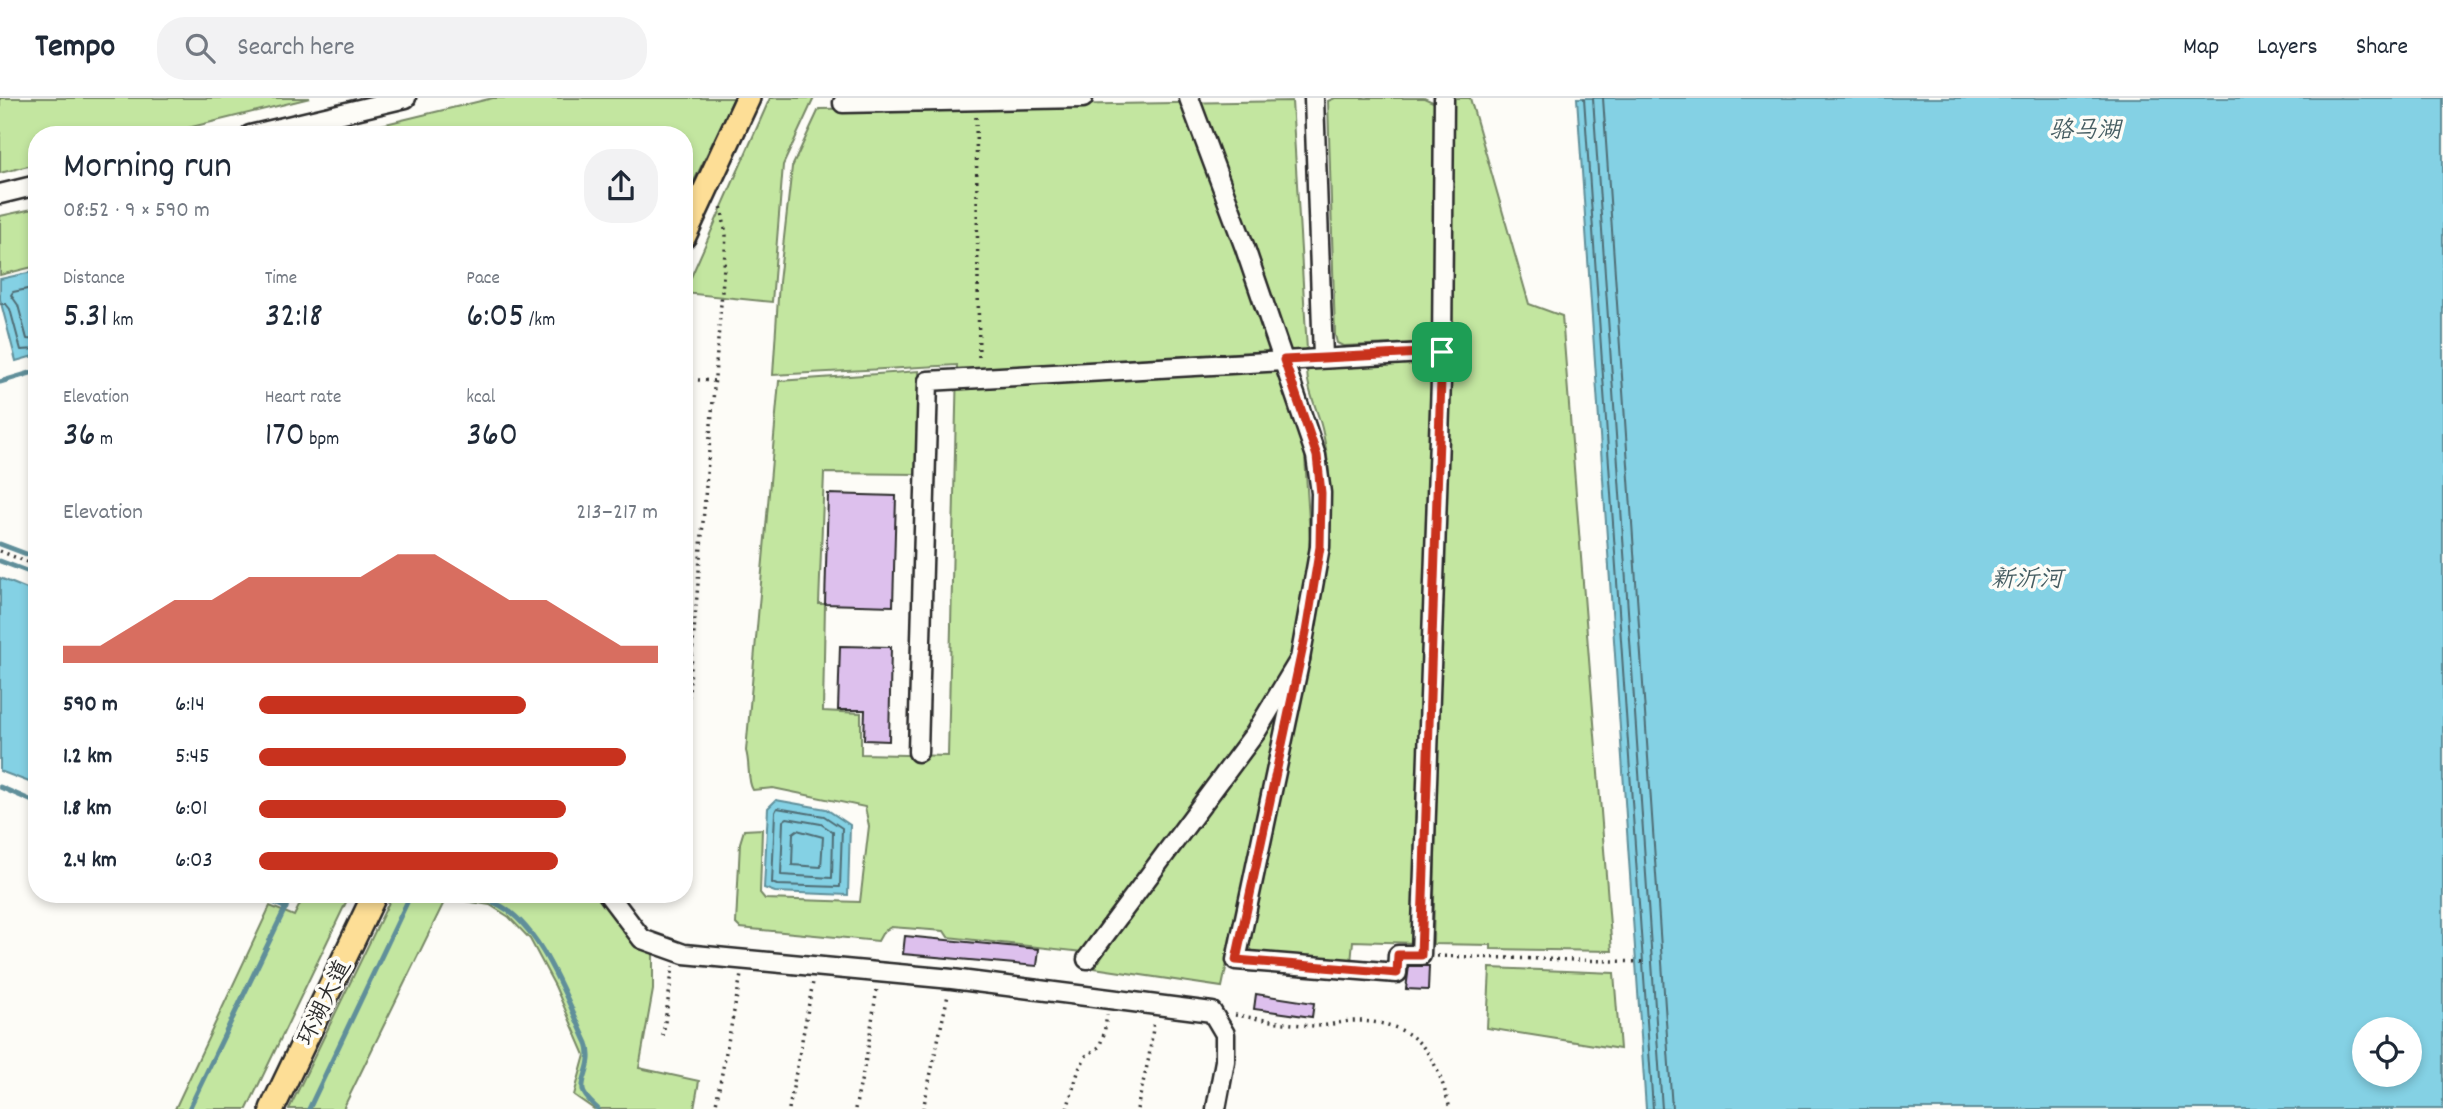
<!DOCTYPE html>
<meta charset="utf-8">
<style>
:root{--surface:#fff;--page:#f2f2f3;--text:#1f2937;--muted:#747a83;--line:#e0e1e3;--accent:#c8321e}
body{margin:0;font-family:Dekko,"LXGW WenKai TC",sans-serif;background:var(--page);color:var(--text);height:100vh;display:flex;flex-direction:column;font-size:26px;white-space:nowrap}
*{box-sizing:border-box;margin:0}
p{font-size:23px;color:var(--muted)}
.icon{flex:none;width:38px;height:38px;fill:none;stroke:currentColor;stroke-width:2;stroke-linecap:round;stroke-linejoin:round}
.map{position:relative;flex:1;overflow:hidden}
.drawer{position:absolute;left:28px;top:28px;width:665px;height:777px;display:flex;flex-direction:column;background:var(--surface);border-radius:28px;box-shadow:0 4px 10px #0003}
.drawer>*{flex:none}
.buttons{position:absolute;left:2352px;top:919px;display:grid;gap:14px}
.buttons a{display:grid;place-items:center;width:70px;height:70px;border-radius:50%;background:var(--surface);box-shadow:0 4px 10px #0003;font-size:35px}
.pin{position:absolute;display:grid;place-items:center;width:60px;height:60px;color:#fff;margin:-30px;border-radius:14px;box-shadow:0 4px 10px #0006}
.round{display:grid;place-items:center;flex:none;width:74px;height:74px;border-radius:28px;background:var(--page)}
.headline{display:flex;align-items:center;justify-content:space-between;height:119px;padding:0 35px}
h1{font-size:38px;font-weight:600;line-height:52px}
.stats{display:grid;grid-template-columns:repeat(3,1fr);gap:10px;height:119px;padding:7px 35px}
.stats div{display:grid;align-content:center}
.stats b{font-size:35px;font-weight:600}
.stats small{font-size:19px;font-weight:400}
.stats p{font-size:19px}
.chart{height:196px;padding:14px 35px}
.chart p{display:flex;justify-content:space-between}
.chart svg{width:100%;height:126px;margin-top:7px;fill:var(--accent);opacity:.7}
ul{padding:0 35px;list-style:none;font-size:23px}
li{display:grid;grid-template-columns:112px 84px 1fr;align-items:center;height:52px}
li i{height:18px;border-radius:9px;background:var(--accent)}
header{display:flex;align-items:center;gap:42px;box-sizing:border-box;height:98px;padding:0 35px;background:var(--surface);border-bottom:2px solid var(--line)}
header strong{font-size:33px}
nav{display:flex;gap:38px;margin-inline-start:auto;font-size:24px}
.search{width:490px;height:63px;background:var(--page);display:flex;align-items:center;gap:18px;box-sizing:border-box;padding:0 24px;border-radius:28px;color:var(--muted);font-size:26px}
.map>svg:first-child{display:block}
</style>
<header>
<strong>Tempo</strong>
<div class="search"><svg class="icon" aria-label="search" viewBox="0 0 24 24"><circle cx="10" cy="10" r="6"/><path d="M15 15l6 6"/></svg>Search here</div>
<nav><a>Map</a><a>Layers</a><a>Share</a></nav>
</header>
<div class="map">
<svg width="2443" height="1011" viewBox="0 0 2443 1011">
<rect width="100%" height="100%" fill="#fdfcf7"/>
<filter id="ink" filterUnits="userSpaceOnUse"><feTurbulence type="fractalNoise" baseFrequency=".0143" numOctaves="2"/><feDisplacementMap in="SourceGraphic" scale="14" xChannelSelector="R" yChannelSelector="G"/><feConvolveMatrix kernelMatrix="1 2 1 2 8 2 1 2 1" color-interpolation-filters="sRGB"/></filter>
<g filter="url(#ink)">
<g fill="#c3e6a0" stroke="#786" stroke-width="2">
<path d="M0,0H310L159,37H37V66L0,75Z"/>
<path d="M493,0H734L684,104V37H340Z"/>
<path d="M770,0H814L783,67L772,204L684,195Z"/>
<path d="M1335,0H1424L1433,4L1438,11L1435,235L1429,242L1419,245L1343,248L1337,245L1335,237L1328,3Z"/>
<path d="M1453,0H1470L1529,206L1562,218L1612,853L1491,851V847L1433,846Z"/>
<path d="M1292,3L1307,252L1283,280L1305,358L1310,440L1306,491L1222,889L1094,870L1196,729L1083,854L948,839L944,833L891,829L883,834L878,843L740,830L736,826L740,745L744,732L762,731L760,795L765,801L860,804L869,728L865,709L773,690L753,692C747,683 750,665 746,653L779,283L919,273L917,376L824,375L819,506H825L823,613L861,615V656L948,658L957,267L773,277L779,184L792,69L819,11Z"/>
<path d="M37,110V168L0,177V118Z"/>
<path d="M1411,262L1432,265L1436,271L1417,845L1353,843L1351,865L1254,856L1248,846L1307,547C1318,527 1320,507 1323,485C1331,434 1334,385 1323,335C1319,314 1307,294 1307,272L1314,267Z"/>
<path d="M305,796H350L247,1011H175L270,808L294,818Z"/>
<path d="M393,796H599L636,848L653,854V892L639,970L699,983L694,1011H594L574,997L585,957L555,888L530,841L509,819L490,807L446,800L343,1011H289Z"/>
<path d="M1490,870L1614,875L1620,951L1487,930Z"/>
</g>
<g fill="#84d1e4" stroke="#608f9a" stroke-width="2" fill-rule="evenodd">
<path d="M1577,0H2443V1011H1646ZM2410,931V976H2364V931Z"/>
<path d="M37,173V257L16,263L0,201V181Z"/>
<path d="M0,480L37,495V687L0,673Z"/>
<path d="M776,702L826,711L850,727L848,797L775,794L764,790L768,710Z"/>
</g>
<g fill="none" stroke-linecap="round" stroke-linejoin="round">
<g stroke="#4f6d75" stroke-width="2">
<path d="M1584,0L1653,1011"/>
<path d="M1593,0L1662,1011"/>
<path d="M1603,0L1672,1011"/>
<path d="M37,189L13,194L11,197L18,207L27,241L37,242"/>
<path d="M0,206H6L10,211L21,252L37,251"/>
<path d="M777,710L824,718L842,730L840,789L777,787L772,785L775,714Z"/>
<path d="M787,720L821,726L833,734L832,780L781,777L783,723Z"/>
<path d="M797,732L823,739L821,769L792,767L793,735Z"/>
</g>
<g stroke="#608f9a" stroke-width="5">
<path d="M0,284L37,273"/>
<path d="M0,446L37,460"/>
<path d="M0,463L37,477"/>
<path d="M0,689L37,705"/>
<path d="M256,796L286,810"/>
<path d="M452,797C466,799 482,799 495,805C541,825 567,903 587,945C594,968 581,978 583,992C584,999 593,1006 598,1011"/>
<path d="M189,1011L292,796"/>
<path d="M309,1011L411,796"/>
</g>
</g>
<g fill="#ddc0ed" stroke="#2b2b2b" stroke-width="2">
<path d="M828,396L896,398L893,508L825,506Z"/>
<path d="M840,548L891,549L889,643L864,642L865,612H838Z"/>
<path d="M905,838L1039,851L1037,868L903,856Z"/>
<path d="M1409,868H1429L1428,892L1406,891Z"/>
<path d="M1256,896L1314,905L1312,919L1254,911Z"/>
</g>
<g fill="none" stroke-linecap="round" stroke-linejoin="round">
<defs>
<g id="minor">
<path d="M1314,0L1323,259"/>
<path d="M843,5L1083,0"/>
<path d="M250,37L406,0"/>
<path d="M0,96L37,87"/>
<path d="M1300,561L1236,862L1397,875L1398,857H1421L1442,254L1444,0"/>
<path d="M918,654L928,283L1442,254"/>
<path d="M608,796L642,841L684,856L952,881L1212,914L1225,936V963L1216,1011"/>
<path d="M1087,861L1256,634L1300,561L1320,449L1321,395L1316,358L1245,150L1189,0"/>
</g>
<g id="major">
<path d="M684,138L748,0"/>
<path d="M272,1011L375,796"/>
</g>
</defs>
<use href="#minor" stroke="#2b2b2b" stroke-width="23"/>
<use href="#major" stroke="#2b2b2b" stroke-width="28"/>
<g stroke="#2b2b2b" stroke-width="3.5" stroke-dasharray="2 5" stroke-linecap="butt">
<path d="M976,19L979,263"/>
<path d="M684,281L715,283"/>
<path d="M0,453L37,468"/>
<path d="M684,655L724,169L726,137L721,107"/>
<path d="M1437,858L1645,864"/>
<path d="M1235,917C1261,921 1289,927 1316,928C1330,928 1344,922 1359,923C1419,925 1436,957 1450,1011"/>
<path d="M663,938L673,868"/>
<path d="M715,1011L741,877"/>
<path d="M789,1011L813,884"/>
<path d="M855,1011L867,956L877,890"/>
<path d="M923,1011L948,897"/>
<path d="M1067,1011L1079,971L1086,958L1099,949L1104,936L1107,917"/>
<path d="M1137,1011L1149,959L1154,923"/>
</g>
<use href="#minor" stroke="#fdfcf7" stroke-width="18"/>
<use href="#major" stroke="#fdde96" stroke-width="23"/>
</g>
</g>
<g fill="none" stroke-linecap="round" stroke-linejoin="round" filter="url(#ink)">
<defs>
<path id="route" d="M1442,254L1421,857H1398L1397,875L1236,862L1306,534L1320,449L1321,395L1317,358L1284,262Z"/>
</defs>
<use href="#route" stroke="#fff" stroke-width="14"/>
<use href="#route" stroke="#c8321e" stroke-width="9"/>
</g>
<g text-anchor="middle" stroke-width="7" stroke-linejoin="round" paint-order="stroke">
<g font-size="23" fill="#2b2b2b" stroke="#fdfcf7">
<text transform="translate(323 904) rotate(-64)" y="8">环湖大道</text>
</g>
<g font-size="24" font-style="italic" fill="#465d62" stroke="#fdfcf7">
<text x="2085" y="39">骆马湖</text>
<text x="2027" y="488">新沂河</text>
</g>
</g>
</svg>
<div class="buttons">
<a><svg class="icon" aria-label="locate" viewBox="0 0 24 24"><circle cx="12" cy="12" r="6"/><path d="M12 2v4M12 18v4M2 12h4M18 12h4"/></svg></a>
</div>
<div class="pin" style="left:1442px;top:254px;background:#1e9e55"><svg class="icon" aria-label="arrive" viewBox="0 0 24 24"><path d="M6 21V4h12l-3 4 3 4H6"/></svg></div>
<section class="drawer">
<div class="headline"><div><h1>Morning run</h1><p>08:52 · 9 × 590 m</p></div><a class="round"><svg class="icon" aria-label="share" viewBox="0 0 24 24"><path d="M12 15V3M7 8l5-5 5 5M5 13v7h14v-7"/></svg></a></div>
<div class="stats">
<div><p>Distance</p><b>5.31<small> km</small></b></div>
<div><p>Time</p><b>32:18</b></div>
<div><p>Pace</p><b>6:05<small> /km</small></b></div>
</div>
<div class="stats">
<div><p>Elevation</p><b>36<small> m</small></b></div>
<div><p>Heart rate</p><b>170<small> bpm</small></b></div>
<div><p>kcal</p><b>360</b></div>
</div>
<div class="chart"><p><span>Elevation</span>213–217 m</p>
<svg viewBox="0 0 160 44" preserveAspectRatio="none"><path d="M0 44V38L10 38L20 30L30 22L40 22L50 14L60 14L70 14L80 14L90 6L100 6L110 14L120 22L130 22L140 30L150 38L160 38V44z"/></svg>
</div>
<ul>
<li><b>590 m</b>6:14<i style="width:67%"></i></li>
<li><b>1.2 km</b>5:45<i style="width:92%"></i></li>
<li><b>1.8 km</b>6:01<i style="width:77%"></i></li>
<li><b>2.4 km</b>6:03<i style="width:75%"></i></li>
</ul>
</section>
</div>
